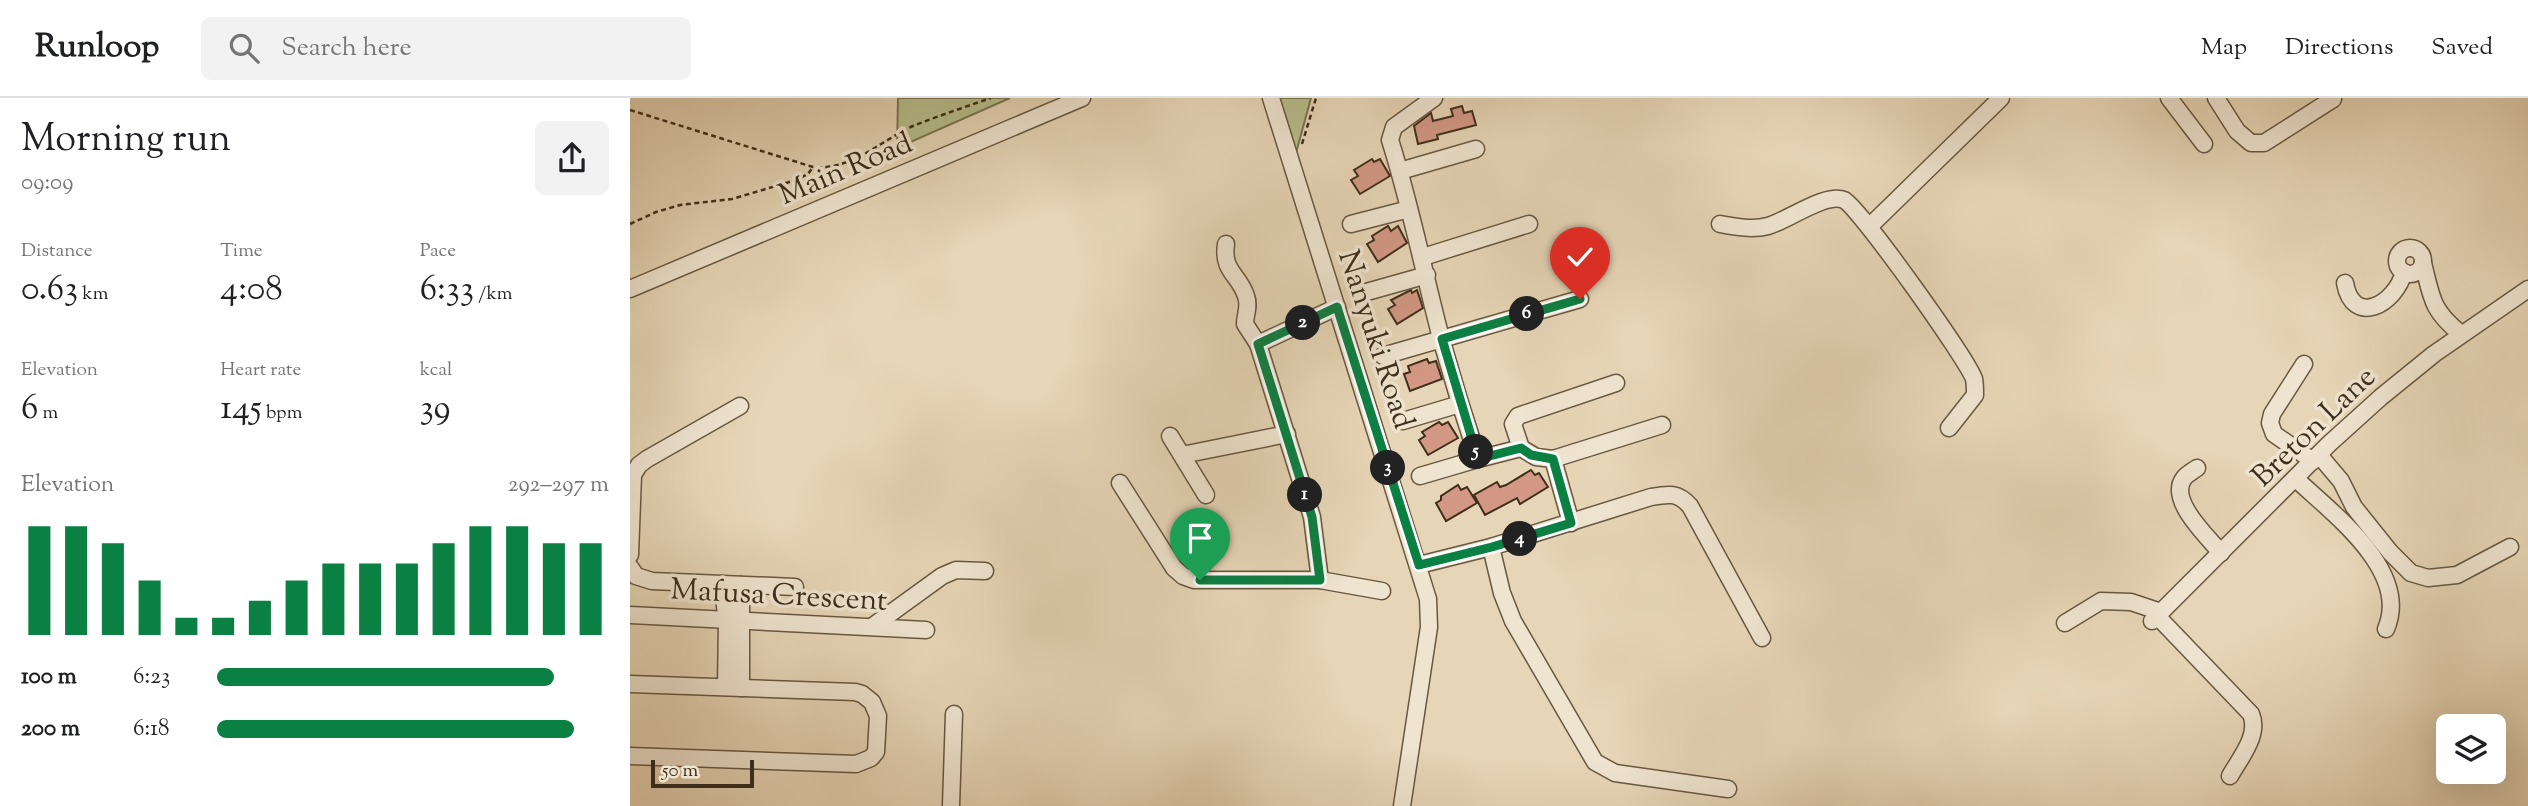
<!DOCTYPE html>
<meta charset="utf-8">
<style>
:root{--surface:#fff;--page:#f2f2f2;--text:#202124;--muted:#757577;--line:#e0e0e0;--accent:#0b8043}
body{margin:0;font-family:"Sorts Mill Goudy",serif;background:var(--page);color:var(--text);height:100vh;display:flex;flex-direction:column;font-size:26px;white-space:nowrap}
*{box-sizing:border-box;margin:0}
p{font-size:23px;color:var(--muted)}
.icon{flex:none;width:38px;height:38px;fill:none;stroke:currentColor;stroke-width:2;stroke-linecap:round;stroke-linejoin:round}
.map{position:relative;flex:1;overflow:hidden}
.drawer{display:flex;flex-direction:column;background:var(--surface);width:630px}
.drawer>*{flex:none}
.fabs{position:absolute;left:1806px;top:616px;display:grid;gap:14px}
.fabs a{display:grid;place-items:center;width:70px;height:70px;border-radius:10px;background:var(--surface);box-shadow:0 7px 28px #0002;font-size:35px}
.scale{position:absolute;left:21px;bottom:18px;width:103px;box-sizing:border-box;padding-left:7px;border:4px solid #3e2e1a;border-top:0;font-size:19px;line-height:24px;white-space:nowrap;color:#3e2e1a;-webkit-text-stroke:5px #efe4d0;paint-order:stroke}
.pin{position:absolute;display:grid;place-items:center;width:60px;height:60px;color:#fff;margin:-72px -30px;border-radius:50% 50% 50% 0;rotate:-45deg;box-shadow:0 0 7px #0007}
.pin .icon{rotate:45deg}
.km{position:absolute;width:35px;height:35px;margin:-18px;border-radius:50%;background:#222;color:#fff;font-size:19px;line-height:35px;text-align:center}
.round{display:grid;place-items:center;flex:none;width:74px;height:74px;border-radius:10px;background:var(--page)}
.head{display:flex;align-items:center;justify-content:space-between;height:119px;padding:0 21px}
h1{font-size:38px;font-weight:600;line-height:52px}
.figures{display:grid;grid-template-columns:repeat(3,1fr);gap:10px;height:119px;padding:7px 21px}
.figures div{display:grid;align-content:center}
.figures b{font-size:35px;font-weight:600}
.figures small{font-size:19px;font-weight:400}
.figures p{font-size:19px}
.chart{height:196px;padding:14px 21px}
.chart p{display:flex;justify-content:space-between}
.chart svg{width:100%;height:126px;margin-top:7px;stroke:var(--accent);stroke-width:6}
ul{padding:0 21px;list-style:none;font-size:23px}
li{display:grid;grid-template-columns:112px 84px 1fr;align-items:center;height:52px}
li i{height:18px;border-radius:9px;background:var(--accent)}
header{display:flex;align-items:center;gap:42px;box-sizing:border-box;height:98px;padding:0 35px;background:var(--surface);border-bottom:2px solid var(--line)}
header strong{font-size:33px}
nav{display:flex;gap:38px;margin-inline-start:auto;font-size:24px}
.search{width:490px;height:63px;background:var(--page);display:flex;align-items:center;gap:18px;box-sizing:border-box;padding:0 24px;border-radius:10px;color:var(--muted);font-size:26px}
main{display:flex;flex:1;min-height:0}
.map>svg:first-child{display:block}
</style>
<header>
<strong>Runloop</strong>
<div class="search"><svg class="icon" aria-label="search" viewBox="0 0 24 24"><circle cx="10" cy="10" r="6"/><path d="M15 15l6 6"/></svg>Search here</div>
<nav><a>Map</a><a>Directions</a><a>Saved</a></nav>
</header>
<main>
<section class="drawer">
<div class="head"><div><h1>Morning run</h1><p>09:09</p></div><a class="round"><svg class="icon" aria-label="share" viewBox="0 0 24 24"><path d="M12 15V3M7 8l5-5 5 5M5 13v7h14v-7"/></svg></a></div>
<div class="figures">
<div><p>Distance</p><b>0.63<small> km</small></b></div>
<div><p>Time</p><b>4:08</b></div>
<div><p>Pace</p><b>6:33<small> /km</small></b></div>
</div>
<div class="figures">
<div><p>Elevation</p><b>6<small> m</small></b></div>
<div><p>Heart rate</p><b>145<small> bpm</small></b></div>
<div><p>kcal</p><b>39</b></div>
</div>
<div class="chart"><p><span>Elevation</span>292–297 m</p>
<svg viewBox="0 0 160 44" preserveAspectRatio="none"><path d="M5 44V6M15 44V6M25 44V12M35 44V25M45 44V38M55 44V38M65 44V32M75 44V25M85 44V19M95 44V19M105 44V19M115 44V12M125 44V6M135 44V6M145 44V12M155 44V12"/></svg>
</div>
<ul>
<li><b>100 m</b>6:23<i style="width:86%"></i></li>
<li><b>200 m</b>6:18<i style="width:91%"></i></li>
</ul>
</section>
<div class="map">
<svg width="1898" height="708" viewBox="0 0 1898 708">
<rect width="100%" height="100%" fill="#e6d5b6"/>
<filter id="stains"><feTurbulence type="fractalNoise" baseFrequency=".00286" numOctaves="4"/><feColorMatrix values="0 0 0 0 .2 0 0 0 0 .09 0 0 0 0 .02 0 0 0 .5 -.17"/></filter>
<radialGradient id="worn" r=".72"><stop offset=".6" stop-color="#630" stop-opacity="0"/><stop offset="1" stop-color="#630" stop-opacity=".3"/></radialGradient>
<g fill="#b7bd8c" stroke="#7a7653" stroke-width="2">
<path d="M268,0H380L267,50Z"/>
<path d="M646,0H681L666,55Z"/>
</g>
<g fill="#d39885" stroke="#3e2e1a" stroke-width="2">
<path d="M832,8L834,15L842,13L846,27L807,37L808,41L788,46L784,28L801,15L803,23L823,18L821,11Z"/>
<path d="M742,61L744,64L750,61L760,78L730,96L721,82L728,78L724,72Z"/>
<path d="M758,128L761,133L768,128L777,145L748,164L737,146L744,142L742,138Z"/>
<path d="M781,192L782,195L787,192L793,210L767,226L758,211L765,207L761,202Z"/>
<path d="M797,261L799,265L806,263L812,281L780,293L774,276L780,274L778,268Z"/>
<path d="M809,324L812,327L818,324L828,340L798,357L789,342L795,338L792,334Z"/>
<path d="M901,372L905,377L909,375L918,389L890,406L887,400L855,417L844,397L867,384L870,389L876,387Z"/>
<path d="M828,387L831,392L837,389L847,405L816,423L806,405L811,402V398Z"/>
</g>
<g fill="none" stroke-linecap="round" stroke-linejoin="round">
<defs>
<g id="minor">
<path d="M641,0L798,501L799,529L772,708"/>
<path d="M804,0L764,29L760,42C781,108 794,176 812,244C823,283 835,322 848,361L891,350L906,359L923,361L941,425"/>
<path d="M1539,0L1574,46"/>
<path d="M1586,0L1607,33L1621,45H1634L1703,1"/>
<path d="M770,73L846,51"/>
<path d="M721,126L779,111"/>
<path d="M1090,126C1106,129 1123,132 1138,128C1157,123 1196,94 1214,102C1229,109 1337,261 1344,281C1345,285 1345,292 1345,297L1319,330"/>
<path d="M1240,128L1371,0"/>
<circle cx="1780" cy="163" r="13"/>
<path d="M793,159L899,126"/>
<path d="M1793,165C1802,200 1801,212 1831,236"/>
<path d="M1715,185C1723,229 1765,207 1774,174"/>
<path d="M0,191L452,0"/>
<path d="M733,195L797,177"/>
<path d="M628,246L707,209"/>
<path d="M753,258L950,201"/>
<path d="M1674,266L1642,316L1640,325L1644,336L1683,363"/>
<path d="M773,323L830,306"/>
<path d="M540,338L576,397"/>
<path d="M891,350L883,326L888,318L986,285"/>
<path d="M552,357L657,336"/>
<path d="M1689,357L1711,383L1724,409L1760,454L1781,475L1798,480L1827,477L1880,449"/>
<path d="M923,361L1032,327"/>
<path d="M1567,370C1563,373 1557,376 1554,380C1537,402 1579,440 1591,455"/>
<path d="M790,378L848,361"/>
<path d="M1666,381C1703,416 1781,473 1756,531"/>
<path d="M490,385L544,470L553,478L564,482H690L682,419L628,246L615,226C615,216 620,209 616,198C609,176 592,174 596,146"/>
<path d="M861,449L872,495L883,523L965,664L985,675L1098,691"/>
<path d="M0,457L3,377L9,367L17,361L110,308"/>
<path d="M789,467L861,449L1021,399C1038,396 1048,394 1060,408L1132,540"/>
<path d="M0,469L6,478L22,483L165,489"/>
<path d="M690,482L752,493"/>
<path d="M92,486L97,523L96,589"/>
<path d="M111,487V590"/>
<path d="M0,517L296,532"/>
<path d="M1527,518L1621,616C1630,637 1610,660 1600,678"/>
<path d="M1522,523L1699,346L1751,299L1804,256L1898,191"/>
<path d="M1435,525L1471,503L1501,504L1531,514"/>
<path d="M243,528L312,478L326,472L355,473"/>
<path d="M0,586L225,594L232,596L242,604L248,618L246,654L241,660L226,666L0,658"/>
<path d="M321,708L324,616"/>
</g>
</defs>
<use href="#minor" stroke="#685841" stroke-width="19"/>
<g stroke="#3e2e1a" stroke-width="2.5" stroke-dasharray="5 3.5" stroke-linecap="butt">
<path d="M0,12L183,69C221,73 250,43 283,28C308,18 335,9 361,0"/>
<path d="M672,46L686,0"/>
<path d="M0,126L26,114L50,107L102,101L166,82L178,76L183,69"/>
</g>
<use href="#minor" stroke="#efe4d0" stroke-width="16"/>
</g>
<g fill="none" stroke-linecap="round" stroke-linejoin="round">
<defs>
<path id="route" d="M570,482H690L682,419L628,246L707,209L789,467L862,449L941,425L923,361L901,357L891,350L848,361L812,241L950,201"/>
</defs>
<use href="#route" stroke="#fff" stroke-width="14"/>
<use href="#route" stroke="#0b8043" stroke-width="9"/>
</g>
<g text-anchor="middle" stroke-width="7" stroke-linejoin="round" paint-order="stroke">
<g font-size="30" fill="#3e2e1a" stroke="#efe4d0">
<text transform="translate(215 70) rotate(-23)" y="10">Main Road</text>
<text transform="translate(747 241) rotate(72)" y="10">Nanyuki Road</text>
<text transform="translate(1683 328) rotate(-44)" y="10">Breton Lane</text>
<text transform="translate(149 496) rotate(3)" y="10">Mafusa Crescent</text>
</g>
</g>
<rect width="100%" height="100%" filter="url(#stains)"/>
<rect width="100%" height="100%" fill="url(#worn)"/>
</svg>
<div class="fabs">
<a><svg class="icon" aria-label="layers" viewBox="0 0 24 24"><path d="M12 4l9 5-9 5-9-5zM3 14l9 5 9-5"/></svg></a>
</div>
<div class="scale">50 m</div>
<div class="pin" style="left:570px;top:482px;background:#1e9e55"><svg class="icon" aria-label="arrive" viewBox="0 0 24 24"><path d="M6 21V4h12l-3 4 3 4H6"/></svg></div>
<div class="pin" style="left:950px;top:201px;background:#d93025"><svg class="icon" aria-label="check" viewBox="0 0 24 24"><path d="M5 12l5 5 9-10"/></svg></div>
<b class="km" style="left:675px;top:397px">1</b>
<b class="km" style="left:673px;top:225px">2</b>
<b class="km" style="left:758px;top:370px">3</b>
<b class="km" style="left:890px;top:441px">4</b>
<b class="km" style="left:846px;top:354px">5</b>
<b class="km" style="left:897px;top:216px">6</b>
</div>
</main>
